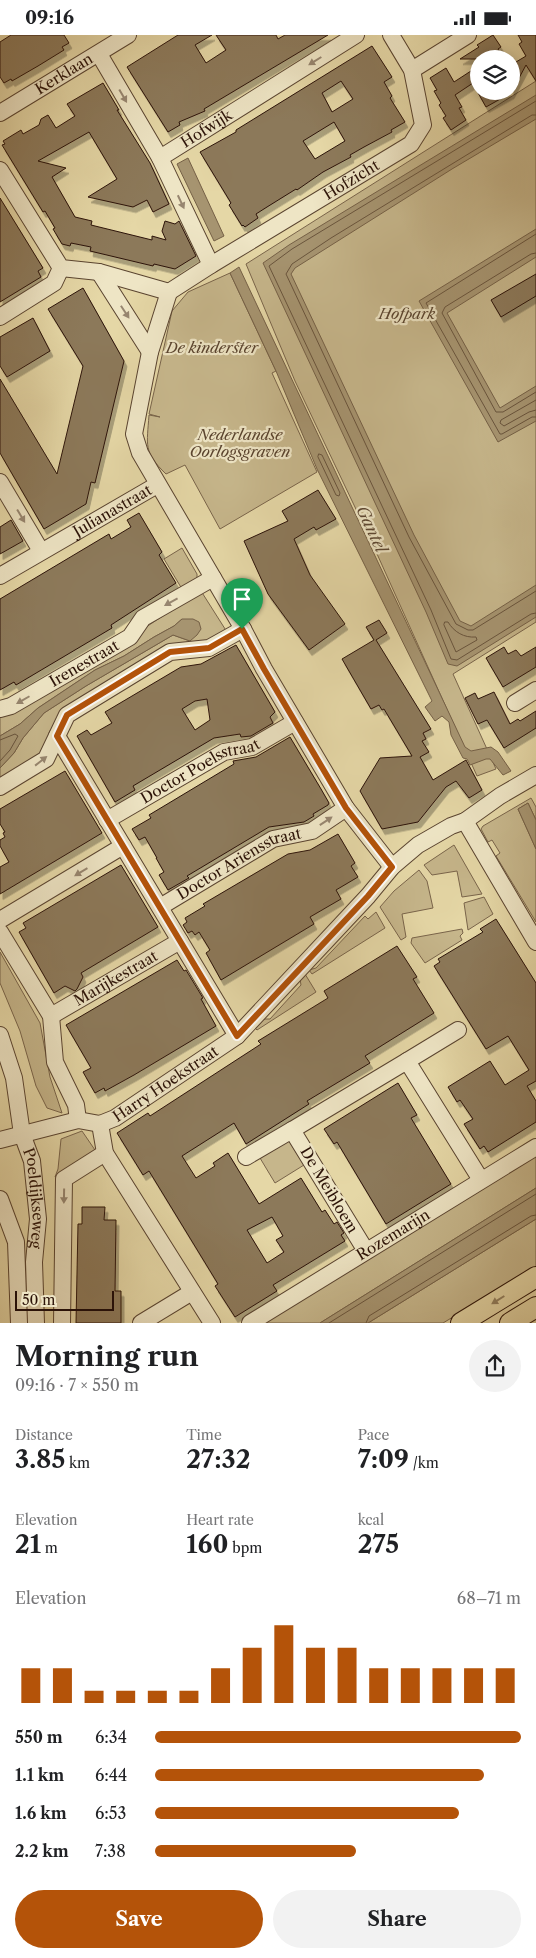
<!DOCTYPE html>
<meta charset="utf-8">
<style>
:root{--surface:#fff;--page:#f2f2f2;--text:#202124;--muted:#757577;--accent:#b45309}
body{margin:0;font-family:"Libre Caslon Text",serif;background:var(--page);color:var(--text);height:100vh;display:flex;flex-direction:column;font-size:19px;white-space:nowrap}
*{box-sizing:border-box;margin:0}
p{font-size:16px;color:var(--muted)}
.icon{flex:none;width:28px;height:28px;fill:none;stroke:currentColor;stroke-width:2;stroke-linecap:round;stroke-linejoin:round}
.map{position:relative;height:1288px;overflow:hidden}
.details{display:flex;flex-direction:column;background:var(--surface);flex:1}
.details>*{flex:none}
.fabs{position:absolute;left:470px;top:15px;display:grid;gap:10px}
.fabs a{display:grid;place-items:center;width:50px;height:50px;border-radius:50%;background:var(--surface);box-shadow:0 2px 12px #0003;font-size:25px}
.scale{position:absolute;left:15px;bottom:12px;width:99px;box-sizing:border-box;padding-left:5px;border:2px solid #2c1308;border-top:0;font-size:14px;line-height:18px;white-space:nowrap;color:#2c1308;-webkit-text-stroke:4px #eee5c5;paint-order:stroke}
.pin{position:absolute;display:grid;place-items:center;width:42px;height:42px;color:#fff;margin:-51px -21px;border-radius:50% 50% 50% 0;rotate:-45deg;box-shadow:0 0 5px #0007}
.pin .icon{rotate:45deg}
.round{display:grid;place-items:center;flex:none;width:52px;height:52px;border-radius:26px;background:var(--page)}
.headline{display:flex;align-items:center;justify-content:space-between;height:85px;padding:0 15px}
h1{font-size:28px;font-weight:700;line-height:38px}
.metrics{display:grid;grid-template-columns:repeat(3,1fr);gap:8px;height:85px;padding:5px 15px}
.metrics div{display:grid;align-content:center}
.metrics b{font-size:25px;font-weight:700}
.metrics small{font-size:14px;font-weight:400}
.metrics p{font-size:14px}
.chart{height:140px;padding:10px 15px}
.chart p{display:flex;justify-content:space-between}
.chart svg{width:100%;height:90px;margin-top:5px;stroke:var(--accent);stroke-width:6}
.button{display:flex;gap:10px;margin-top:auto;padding:10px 15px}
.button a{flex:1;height:58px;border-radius:30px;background:var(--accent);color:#fff;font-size:20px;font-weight:700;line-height:58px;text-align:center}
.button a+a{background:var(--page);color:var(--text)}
ul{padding:0 15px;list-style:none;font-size:16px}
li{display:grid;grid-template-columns:80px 60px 1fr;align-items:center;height:38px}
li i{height:12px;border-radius:6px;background:var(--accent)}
.status{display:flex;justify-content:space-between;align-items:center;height:35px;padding:0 25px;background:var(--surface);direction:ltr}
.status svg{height:14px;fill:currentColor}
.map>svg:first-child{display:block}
</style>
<div class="status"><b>09:16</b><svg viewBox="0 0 49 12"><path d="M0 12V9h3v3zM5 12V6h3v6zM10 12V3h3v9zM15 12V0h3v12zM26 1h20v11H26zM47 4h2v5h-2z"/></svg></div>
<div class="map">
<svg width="536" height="1288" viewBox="0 0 536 1288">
<defs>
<filter id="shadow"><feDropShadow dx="3" dy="5.5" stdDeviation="0" flood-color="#0004"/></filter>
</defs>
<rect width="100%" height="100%" fill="#e5d7a6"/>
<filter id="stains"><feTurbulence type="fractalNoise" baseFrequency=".004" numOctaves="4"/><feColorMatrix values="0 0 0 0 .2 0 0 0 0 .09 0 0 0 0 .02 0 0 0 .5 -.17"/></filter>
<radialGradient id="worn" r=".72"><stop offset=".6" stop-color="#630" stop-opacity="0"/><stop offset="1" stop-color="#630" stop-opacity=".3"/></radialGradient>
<g fill="#c6b68b" stroke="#79644a">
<path d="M536,46V587L453,639L496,734L477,741L373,510L295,346L246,229Z"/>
<path d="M230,238L276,336L272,338L317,437L220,494L185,430L166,439C143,417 147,410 149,380L160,382L149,379L172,276L188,257Z"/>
<path d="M182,513L197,539V543L182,554L164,524Z"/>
<path d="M201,556L227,597L67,672L36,727L0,749V733L14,718L23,703L44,678L86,651L173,600L190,606L182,584L174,591L154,602L124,621L95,635L38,673L20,689L0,701V680L143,594Z"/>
<path d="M531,763L536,772V785L528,768L518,774L536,814V887L496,821L500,818L492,805L488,807L481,794L483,791Z"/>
<path d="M454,810L482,859L462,862L457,836L432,840L424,830Z"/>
<path d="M419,835L427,846L433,873L402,879L406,902L401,905L380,872L394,856Z"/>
<path d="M484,862L493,879L468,895L464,868Z"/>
<path d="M376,877L385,893L312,939L309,935L316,933L365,881L368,884Z"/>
<path d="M462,894L463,898L460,901L462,905L425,928L411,908L412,903Z"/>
<path d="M0,917L40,988L50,1042L62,1078L47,1073L36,1051L20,996L0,948Z"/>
<path d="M305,939L316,957L257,995L255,993L264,984H270L301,950L300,944Z"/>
<path d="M82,1096L95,1115L55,1142L58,1134L61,1104Z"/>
<path d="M289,1106L304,1130L275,1148L260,1123Z"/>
<path d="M536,1118V1153L320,1288H265Z"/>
<path d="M536,1184V1232L443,1288H368Z"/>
</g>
<g fill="#a69470" stroke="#756046">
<path d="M536,60V84L452,134L295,233L291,239L414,500L460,586L471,591L536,550V582L457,631L448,629L426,577L263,228L289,210Z"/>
<path d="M188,123L224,201L214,206L177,129Z"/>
<path d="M536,194V222L447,278L500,373L536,351V386L498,407L419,266Z"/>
<path d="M239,232L465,712L471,716L491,712L498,717L511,736L503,740L490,724H486L470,730L467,724L463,723L451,700L449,687L442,681L435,686L425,672L432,666L317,434L276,336L230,238Z"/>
<path d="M182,584H193L199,587L201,594L197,600L190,606L173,600L86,651L44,678L23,703L14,718L0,733V701L20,689L38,673L95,635L124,621L154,602L174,591Z"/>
<path d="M528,768L536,785V814L518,774Z"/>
<path d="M536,1153V1184L368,1288H320Z"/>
</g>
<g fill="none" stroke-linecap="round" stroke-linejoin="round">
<g stroke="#69543c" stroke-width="1">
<path d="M536,66L292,214L269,231L431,575L451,624L457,625L531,579L536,578"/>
<path d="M536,80H532L331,203L292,229L286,239L409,502L456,589L468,595H473L536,556"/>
<path d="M536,199L426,268L500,399H502L532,382H536"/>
<path d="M536,218L531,219L445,272L442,278L496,377H503L536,357"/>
<path d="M536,365L501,385L500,388L504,391L529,377L536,375"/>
<path d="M319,419L322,420L340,458L339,461L336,460L318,422Z"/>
<path d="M445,587H448C454,597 464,603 476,602L477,605L456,617L444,590Z"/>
<path d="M0,705L15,699L18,701L10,715L0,726"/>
<path d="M329,1288L536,1159"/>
<path d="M366,1288L369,1281L531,1181L536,1180"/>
</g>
</g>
<g fill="#8c795a" stroke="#2c1308" fill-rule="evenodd" filter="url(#shadow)">
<path d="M11,0H64L69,8L62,12L64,15L38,31L12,46L11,44L4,48L0,42V7Z"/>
<path d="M178,0H212L195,10L206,28L226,15L216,0H276L278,4L285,0H328L204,74L205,76L179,87L180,90L168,97L127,32Z"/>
<path d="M493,0L501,12L498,14L504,24H460L479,12L477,10Z"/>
<path d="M518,0H536V46L526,30L511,58L486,72L477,56H511V30L526,21L519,9L522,7Z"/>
<path d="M372,11L392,42L384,47L392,61L390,63L405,87L391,95L392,97L364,112L350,120L351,122L323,137L297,155L296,154L267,172L256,179L258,183L245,192L243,190L242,191L229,170L231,168L200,117L236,97V95ZM341,46L353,64L332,77L322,58ZM334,87L345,106L315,124L303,106Z"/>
<path d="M446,33L454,47L474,34L479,42V44L455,60L462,72L459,73L466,85L451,95L443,83L446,81L439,70L441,68L434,56L437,55L430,43Z"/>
<path d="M103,48L119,75H117L150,128L169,169L153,177L147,165L133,172L88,162L117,144L89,97L38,126L66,133L52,142L75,182L92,186L91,190L152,205V201L166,205L162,196L165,186L175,189L179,186L196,221L175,234L154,229L153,231L90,216L91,212L71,208L70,211L62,209L53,194L55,193L45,176L43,177L2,110L5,109L3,106L21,95L23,99L39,90L41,84L48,80L56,93L75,81L67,69Z"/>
<path d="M0,163L43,233L38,236L41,242L0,267Z"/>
<path d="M536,239V261L501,282L491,265Z"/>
<path d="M83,253L124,326L95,448L91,447L86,469L44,494L0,418V344L57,439L83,331L48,274Z"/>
<path d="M33,283L50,316L7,342L0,331V302Z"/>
<path d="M318,455L336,484L316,495L314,492L294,504L310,540L345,589L309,615L268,559L244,506L288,486L282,476Z"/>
<path d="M139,478L162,517L159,520L176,548L111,590L112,593L16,650L14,647L0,655V564L109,499L111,504L131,492L127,485Z"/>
<path d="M11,485L23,506L0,519V492Z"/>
<path d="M379,585L387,598L376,605L431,694L423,698L426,704L422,706L429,717L420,722L433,745L466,725L482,755L469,763L456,746L446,752L418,787L382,794L360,756L380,723L412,721L384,674L382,675L379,670L371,674L342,624L374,605L366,592Z"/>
<path d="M236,610L275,677L270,682L273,688L251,701L241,702L240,699L214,703L133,751L135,755L115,767L77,701L87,695L91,700L112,688L105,677L181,632L201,629ZM207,664L210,685L195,695L182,674L195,666Z"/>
<path d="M504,612L508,619L516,615L521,621L536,612V632L503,652L486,623Z"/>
<path d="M494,657L510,689L518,684L520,686L536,676V693L504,713L487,685L478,689L465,663L475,658L478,664Z"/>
<path d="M290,702L321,754L329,768L328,770L313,779L314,781L304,787L269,792L187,841L189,843L168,855L159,840L164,837L156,823H157L145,802L139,805L132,794L151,783L149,780L234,729L233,726L256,722Z"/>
<path d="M65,736L102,798L0,859V832L9,827L0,811V805L5,802L3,798L5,797L0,789V774Z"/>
<path d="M338,799L355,828L351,831L358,842L336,855L341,864L310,882L314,889L221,945L206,918L210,915L199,897L195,900L192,896L188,898L183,890L187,887L185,883L205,871L203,869L288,819L310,815Z"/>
<path d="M121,830L158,892L81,938L83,942L77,954L75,956L65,951L54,958L19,897L26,893L23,888Z"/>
<path d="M496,884L536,948V1046L527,1051L536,1066V1087L488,1117L484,1111L480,1114L464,1089L473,1084L460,1065L457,1067L448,1052L490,1026L505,1050L529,1035L508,1001L486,1014L434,931L440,927L438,924L483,897L480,894Z"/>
<path d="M397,911L417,942L413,944L434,978L365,1021L370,1028L307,1066L309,1069L246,1109L234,1088L182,1121L196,1143L215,1131L213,1128L228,1118L259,1169L301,1143L322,1177L325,1175L334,1189L337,1187L344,1198L341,1200L345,1206L273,1250L277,1256L235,1282L215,1251L218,1249L149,1136L143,1140L117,1098L148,1078L150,1081L261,1009L258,1006L328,963L324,956ZM272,1182L283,1201L276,1205L284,1217L267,1228L247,1195Z"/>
<path d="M177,925L184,936L186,935L203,963L201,964L216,991L134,1040L105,1056L104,1053L95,1058L83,1037L91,1033L66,990Z"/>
<path d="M398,1048L417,1080L411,1083L451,1149L386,1189L337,1107L334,1109L324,1094Z"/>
<path d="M82,1172H105L104,1185H116L115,1256H121V1288H76L78,1189H82Z"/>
</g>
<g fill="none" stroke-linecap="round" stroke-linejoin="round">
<defs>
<g id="minor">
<path d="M99,19L160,123L211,230"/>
<path d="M412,35L468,0"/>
<path id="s1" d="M0,78L128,0"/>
<path id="s2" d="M160,123L356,0"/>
<path d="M0,135L61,233L99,237L169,257"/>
<path d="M99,237L150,317"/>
<path d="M169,257L150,317L134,399L140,418L243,594L264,634L346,773L392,832"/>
<path id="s3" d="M169,257L211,230L411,109L423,90L412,35L391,0"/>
<path d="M0,282L54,248L61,233"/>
<path d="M0,447L41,516"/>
<path id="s4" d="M0,541L157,450"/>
<path d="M515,668L536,655"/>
<path id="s5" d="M0,674L11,671L130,602L143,583L213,543"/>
<path d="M57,701L237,1001"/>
<path d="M0,752L46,724L67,680L170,617L209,613L243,594"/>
<path id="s6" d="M107,785L224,717L252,712L295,687"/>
<path d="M465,786L536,907"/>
<path id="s7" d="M160,872L273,804L312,796L346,773"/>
<path d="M0,885L123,811"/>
<path d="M0,897L51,981L55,1027L76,1070L78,1085"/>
<path id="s8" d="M51,981L180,906"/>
<path id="s9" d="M0,1000L14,1043L22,1099L32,1126L38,1184L34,1227L36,1288"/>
<path d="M407,1026L458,995"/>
<path d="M100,1089L105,1118L212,1288"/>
<path id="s10" d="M0,1105L78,1085L100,1089L115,1083L237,1001L368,861L392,832L418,810L451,791L465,786L500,761L536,740"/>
<path d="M246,1122L292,1095"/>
<path d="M0,1164L16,1207L19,1288"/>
<path d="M366,1216L292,1095L407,1026L481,1145"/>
<path d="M62,1288L64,1144L105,1118"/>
<path d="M141,1288L192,1257"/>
<path id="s11" d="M250,1288L536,1112"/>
</g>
<g id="major">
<path d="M461,1288L536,1242"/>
<path d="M510,1288L536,1272"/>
</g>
</defs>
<use href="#minor" stroke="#5a4430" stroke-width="18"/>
<use href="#major" stroke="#2c1308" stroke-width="22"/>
<use href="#minor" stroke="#eee5c5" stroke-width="16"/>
<use href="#major" stroke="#e5d7a6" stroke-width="20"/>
</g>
<defs><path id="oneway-solid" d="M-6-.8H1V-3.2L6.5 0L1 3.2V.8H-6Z" transform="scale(1.25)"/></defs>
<g fill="#978670">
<use href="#oneway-solid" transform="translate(315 26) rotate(148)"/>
<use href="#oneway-solid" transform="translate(123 61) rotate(60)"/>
<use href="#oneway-solid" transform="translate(181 167) rotate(65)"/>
<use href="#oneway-solid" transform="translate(125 277) rotate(57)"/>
<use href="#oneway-solid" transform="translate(21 481) rotate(59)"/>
<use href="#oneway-solid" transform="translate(171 567) rotate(151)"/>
<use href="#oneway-solid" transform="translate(23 665) rotate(150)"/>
<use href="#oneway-solid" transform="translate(41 726) rotate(-38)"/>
<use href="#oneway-solid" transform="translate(326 786) rotate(-34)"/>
<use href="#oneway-solid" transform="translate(81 837) rotate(149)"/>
<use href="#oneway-solid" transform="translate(64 1161) rotate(91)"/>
</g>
<use fill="#927f5f" href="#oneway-solid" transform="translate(498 1265) rotate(148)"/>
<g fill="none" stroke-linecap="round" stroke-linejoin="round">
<defs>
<path id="route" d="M242,594L264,634L346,773L392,832L368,861L237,1001L57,701L67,680L170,617L209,613Z"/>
</defs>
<use href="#route" stroke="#fff" stroke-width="10"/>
<use href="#route" stroke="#b45309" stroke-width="6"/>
</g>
<g text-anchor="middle" stroke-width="4.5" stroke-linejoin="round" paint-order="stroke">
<g font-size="15" fill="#2c1308" stroke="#eee5c5">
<text dy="5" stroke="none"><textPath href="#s1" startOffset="75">Kerklaan</textPath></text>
<text dy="5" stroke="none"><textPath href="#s2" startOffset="55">Hofwijk</textPath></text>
<text dy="5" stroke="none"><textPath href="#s3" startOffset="214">Hofzicht</textPath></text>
<text dy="5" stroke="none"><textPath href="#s4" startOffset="130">Julianastraat</textPath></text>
<text dy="5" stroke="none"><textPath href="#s5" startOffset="96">Irenestraat</textPath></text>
<text dy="5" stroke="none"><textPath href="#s6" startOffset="106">Doctor Poelsstraat</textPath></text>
<text dy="5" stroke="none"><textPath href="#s7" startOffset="91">Doctor Ariensstraat</textPath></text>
<text dy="5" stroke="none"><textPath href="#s8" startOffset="75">Marijkestraat</textPath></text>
<text dy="5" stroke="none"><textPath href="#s10" startOffset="180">Harry Hoekstraat</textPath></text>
<text transform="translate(329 1155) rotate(59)" y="5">De Meibloem</text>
<text dy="5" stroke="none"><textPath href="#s9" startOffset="168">Poeldijkseweg</textPath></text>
<text dy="5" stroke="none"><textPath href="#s11" startOffset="168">Rozemarijn</textPath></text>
</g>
<g font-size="15" font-style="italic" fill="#5a442f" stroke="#eee5c5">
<text x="407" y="284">Hofpark</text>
<text x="212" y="318">De kinderster</text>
<text x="240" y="405">Nederlandse<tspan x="240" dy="17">Oorlogsgraven</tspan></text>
</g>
<g font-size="16" font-style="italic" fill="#5d4732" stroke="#eee5c5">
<text transform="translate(372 494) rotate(65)" y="6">Gantel</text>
</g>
</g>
<rect width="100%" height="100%" filter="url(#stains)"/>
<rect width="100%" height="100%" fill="url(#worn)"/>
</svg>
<div class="fabs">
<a><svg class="icon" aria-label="layers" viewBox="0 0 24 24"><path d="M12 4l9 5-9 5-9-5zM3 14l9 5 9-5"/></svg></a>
</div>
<div class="scale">50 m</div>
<div class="pin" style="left:242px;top:594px;background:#1e9e55"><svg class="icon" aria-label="arrive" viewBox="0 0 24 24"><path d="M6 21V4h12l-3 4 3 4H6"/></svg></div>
</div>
<section class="details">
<div class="headline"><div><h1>Morning run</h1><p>09:16 · 7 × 550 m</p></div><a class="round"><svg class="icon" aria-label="share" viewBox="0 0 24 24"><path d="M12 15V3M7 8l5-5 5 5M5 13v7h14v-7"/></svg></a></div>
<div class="metrics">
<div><p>Distance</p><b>3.85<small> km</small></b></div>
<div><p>Time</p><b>27:32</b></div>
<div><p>Pace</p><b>7:09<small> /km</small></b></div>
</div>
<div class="metrics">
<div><p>Elevation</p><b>21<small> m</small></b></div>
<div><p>Heart rate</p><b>160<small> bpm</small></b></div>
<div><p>kcal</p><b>275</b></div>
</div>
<div class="chart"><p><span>Elevation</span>68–71 m</p>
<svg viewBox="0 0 160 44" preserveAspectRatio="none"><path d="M5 44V27M15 44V27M25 44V38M35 44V38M45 44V38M55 44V38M65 44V27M75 44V17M85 44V6M95 44V17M105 44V17M115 44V27M125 44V27M135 44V27M145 44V27M155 44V27"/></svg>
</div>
<ul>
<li><b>550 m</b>6:34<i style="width:100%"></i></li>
<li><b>1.1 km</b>6:44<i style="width:90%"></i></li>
<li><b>1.6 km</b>6:53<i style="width:83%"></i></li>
<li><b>2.2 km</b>7:38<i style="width:55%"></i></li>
</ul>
<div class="button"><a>Save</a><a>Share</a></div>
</section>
